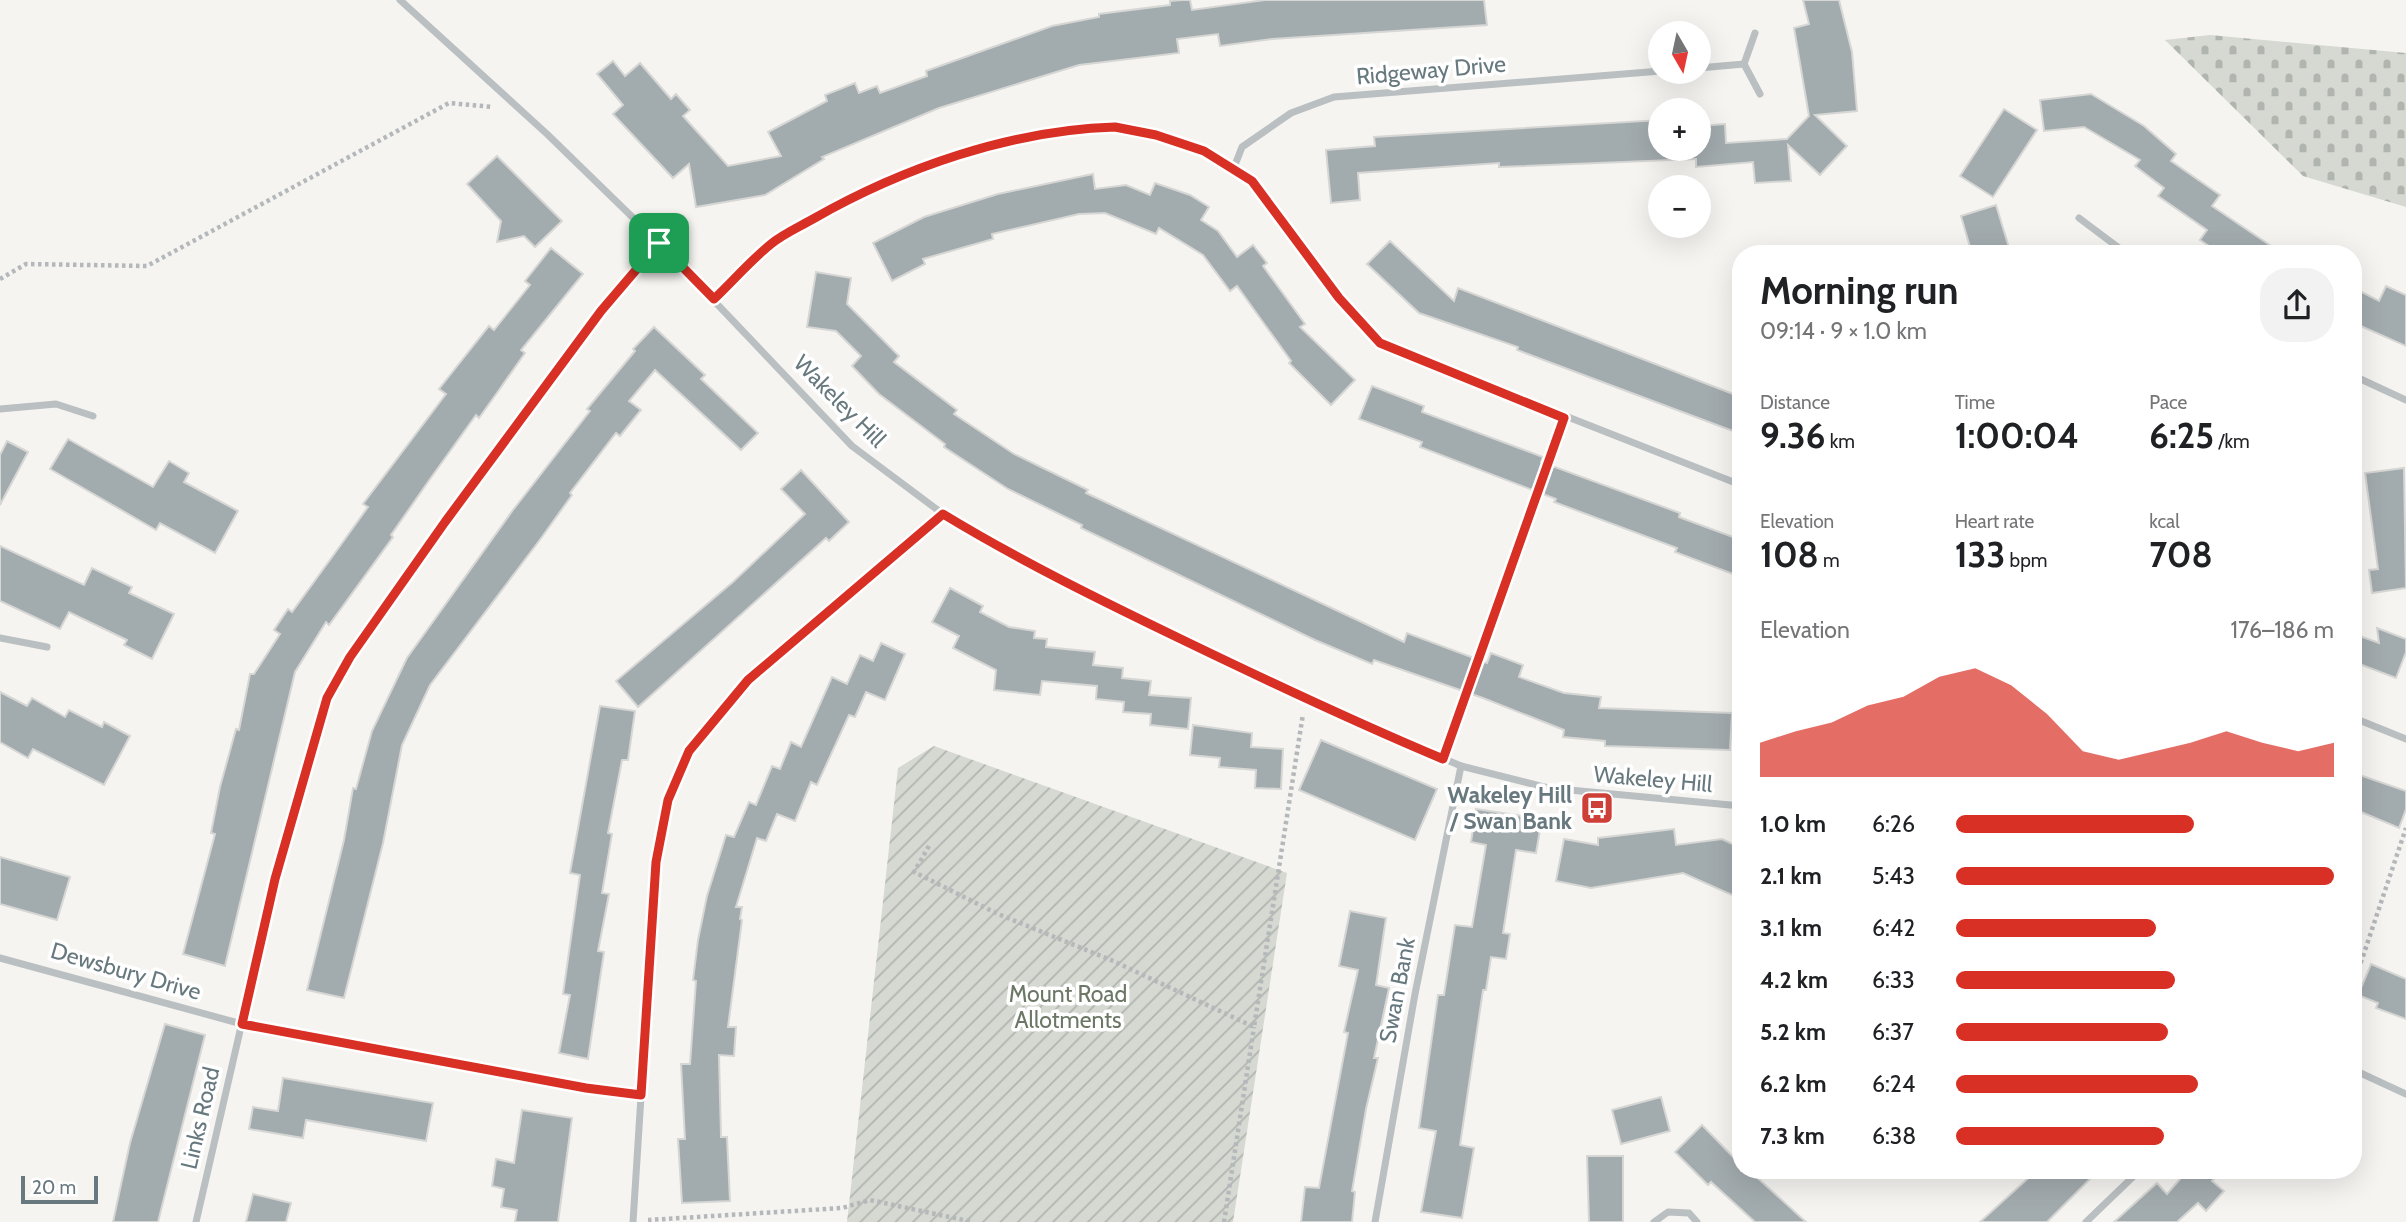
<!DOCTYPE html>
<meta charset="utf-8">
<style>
:root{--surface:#fff;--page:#f2f2f2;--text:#202124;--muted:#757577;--accent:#d93025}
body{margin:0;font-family:Cabin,sans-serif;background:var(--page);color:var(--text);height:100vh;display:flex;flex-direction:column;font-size:26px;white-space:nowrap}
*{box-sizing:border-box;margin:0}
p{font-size:23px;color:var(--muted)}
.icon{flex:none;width:38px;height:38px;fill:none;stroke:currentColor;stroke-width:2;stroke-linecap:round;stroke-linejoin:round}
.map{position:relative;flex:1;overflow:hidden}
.side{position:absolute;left:1732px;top:245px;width:630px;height:934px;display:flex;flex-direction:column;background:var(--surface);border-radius:28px;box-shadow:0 7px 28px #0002}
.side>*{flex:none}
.needle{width:46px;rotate:171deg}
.controls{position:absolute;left:1648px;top:21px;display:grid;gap:14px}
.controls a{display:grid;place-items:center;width:63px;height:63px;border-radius:50%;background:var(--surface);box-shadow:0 7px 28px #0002;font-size:35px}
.scale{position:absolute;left:21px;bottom:18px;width:77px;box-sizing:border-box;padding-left:7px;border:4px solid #67797f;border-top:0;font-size:19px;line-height:24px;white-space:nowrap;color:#67797f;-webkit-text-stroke:5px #fff;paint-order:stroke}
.pin{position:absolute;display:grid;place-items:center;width:60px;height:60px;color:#fff;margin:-30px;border-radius:14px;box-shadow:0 4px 10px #0006}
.round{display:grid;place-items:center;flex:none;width:74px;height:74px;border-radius:28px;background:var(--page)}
.summary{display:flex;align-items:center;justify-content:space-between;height:119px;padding:0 28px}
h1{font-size:38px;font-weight:700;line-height:52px}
.figures{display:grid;grid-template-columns:repeat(3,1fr);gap:10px;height:119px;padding:7px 28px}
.figures div{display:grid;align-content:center}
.figures b{font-size:35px;font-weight:700}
.figures small{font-size:19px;font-weight:400}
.figures p{font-size:19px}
.chart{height:196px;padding:14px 28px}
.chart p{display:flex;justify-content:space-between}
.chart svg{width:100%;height:126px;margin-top:7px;fill:var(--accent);opacity:.7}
ul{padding:0 28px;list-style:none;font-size:23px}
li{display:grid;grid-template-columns:112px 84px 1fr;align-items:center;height:52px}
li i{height:18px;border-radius:9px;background:var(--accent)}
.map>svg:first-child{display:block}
</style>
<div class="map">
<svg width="2406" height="1222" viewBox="0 0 2406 1222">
<defs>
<pattern id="cemetery-stones" width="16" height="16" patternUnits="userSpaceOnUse" patternTransform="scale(1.75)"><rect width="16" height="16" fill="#d5d9d1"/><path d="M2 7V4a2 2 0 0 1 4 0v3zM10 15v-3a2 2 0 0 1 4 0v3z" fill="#b1b5af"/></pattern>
<pattern id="garden-furrows" width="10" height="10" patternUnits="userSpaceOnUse" patternTransform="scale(1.75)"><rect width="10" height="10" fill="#d5d9d1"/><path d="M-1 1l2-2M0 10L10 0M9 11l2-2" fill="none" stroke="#b1b5af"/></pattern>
</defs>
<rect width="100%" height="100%" fill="#f5f4f1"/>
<path fill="url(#cemetery-stones)" d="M2210,35L2406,53V207L2303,176L2165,40Z"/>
<path fill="url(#garden-furrows)" d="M934,746L1287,873L1233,1222H847L898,768Z"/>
<g fill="#a2abae" stroke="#d6d6d4" stroke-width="2">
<path d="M1182,0H1190L1192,10L1265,0H1484L1487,25L1272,39L1220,46L1218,34L1177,39L1179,53L1079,65L939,108L822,157L824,159L765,195L696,207L689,164L673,178L613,114L623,105L597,74L613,61L625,76L640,63L671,99L676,94L690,110L683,116L728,166L781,156L768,132L827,101L825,95L855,83L859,93L877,86L880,93L927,76L926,71L1052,26L1099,17V14L1170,5V1Z"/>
<path d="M1803,0H1839L1852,52L1857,111L1815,115L1847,146L1820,175L1788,145L1791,181L1755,183L1753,162L1696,167V159L1499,167V163L1358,173L1360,200L1331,203L1326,150L1375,146L1374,137L1661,120V149H1699V126L1725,124L1726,143L1787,139L1809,116L1794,28L1809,24Z"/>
<path d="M2091,94L2144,126L2176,154L2171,161L2220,195L2212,206L2283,254H2221L2200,240L2207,230L2158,196L2164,188L2135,166L2140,160L2084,127L2044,131L2040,100Z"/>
<path d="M2004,109L2037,130L1993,197L1960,176Z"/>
<path d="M497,156L562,221L535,247L524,236L497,242L501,221L467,184Z"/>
<path d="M1093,174L1095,189L1126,185L1150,195L1155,183L1190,195L1209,207L1201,220L1218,231L1237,257L1253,245L1267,263L1263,266L1305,324L1300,327L1355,380L1331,405L1289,363L1291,361L1237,286L1230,291L1203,255L1159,228L1156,234L1105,213L1079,214L992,234L993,239L923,259L925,264L892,281L873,243L924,217L998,194Z"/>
<path d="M1996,205L2011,254H1972L1961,216Z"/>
<path d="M1390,241L1454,301L1458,288L1741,397V434L1517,350L1518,347L1419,313L1367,264Z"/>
<path d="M551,248L583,274L521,350L525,353L499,390L479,418L476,415L430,479L391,535L393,537L329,625L326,622L295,672L225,966L183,954L215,834L211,833L220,787L236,729L239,730L250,674H254L280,634L274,630L288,609L292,612L335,553L368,507L363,504L446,394L439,389L489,326L494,330L530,285L525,281Z"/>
<path d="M816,272L851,278L847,304L899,356L894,362L957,410L954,414L1014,454L1088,490L1086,493L1404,642L1407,633L1487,663L1491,653L1523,665L1519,677L1564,693L1601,697L1599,708L1732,713L1730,750L1605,746V741L1563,737L1564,730L1483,698L1374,660L1372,664L1315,640L1081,528L1082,525L1008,489L944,447L945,444L879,394L852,366L861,356L836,331L807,327Z"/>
<path d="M2386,286L2406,295V346L2354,323V288L2379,301Z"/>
<path d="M654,327L705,375L701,379L758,433L741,450L655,370L629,401L641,410L620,436L616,433L570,493L572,495L539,541L430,685L402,745L383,843L344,998L307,990L344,840L353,788L356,789L372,731L407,658L513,510L590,411L587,409L635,351L633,349Z"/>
<path d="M1372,386L1424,406L1422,412L1543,457L1541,462L1680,513L1679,517L1741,540V577L1675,552L1677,548L1554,502L1556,499L1420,447L1422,442L1359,419Z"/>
<path d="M68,439L153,487L169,461L189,473L184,482L238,511L215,553L160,523L156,530L50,469Z"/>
<path d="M7,441L28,452L0,505V455Z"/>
<path d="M2404,468L2406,588L2372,593L2369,570L2378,569L2365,473Z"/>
<path d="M801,470L849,522L829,541L826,538L638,707L616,681L733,582L805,514L781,489Z"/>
<path d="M0,546L84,585L92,568L132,587L129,593L174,614L152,659L124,645L127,640L69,612L60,629L0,601Z"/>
<path d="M950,588L983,606L980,612L1009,627L1035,631L1034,638L1047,639L1046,647L1095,652L1093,665L1123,668L1122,678L1151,681L1149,695L1191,698L1188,729L1150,725L1151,714L1123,712L1124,702L1096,699L1097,686L1042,681L1040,695L994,690L996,670L953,648L959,636L932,622Z"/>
<path d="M2377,628L2406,639V652L2396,678L2354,662V634L2379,643Z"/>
<path d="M881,643L905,654L885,700L866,692L855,717L849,715L817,785L811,782L795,821L777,814L766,841L757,838L736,907H742L740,919L742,920L728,1027H736L734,1056L719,1055L721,1137H727L730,1201L682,1203L678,1139H685L681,1064H690L696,981L693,980L698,940L707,896L726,835L734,837L749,802L756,805L772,766L780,769L791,742L801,747L832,677L847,684L860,655L873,661Z"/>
<path d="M0,692L27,706L32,698L65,717L69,710L102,727L104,722L130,736L104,785L33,749L28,758L0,742Z"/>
<path d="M600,706L635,711L628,760H622L608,833L612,834L602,893L609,894L598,951L604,952L588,1059L559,1053L570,995L563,994L580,875L570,873Z"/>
<path d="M1193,725L1252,733L1251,747L1283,749L1281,789L1255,788L1256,770L1219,767L1220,758L1190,755Z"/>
<path d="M1321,740L1437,789L1415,840L1299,790Z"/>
<path d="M2354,773L2406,791V809L2399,828L2354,809Z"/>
<path d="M1476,809L1542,819L1536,853L1516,850L1503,933L1510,934L1506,959L1491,957L1486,990H1483L1460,1145L1474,1148L1462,1218L1421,1212L1436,1131L1419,1128L1438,995H1444L1455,925L1472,927L1486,845L1471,842Z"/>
<path d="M1674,829L1676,845L1722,839L1741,848V899L1683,873L1591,888L1556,881L1564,839L1598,845V838Z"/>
<path d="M0,857L70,877L57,920L0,904Z"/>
<path d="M1350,911L1386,918L1376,985L1389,988L1374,1058H1378L1366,1109L1352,1191L1355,1192L1352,1222H1301L1305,1187L1319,1188L1348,1033L1344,1032L1358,970L1339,966Z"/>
<path d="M2371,964L2406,979V1019L2376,1008L2378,1003L2358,995Z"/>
<path d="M165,1024L205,1035L158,1222H113L130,1143Z"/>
<path d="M283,1078L433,1103L426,1141L306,1120L303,1138L249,1129L253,1107L278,1111Z"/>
<path d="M1661,1097L1670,1131L1621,1144L1612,1110Z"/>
<path d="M522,1110L572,1118L558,1222H515L517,1210L501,1207L504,1189L492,1186L496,1159L514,1163Z"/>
<path d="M1702,1125L1741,1165V1171H1750L1806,1222H1755L1711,1182L1708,1185L1675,1152Z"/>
<path d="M1587,1156H1623V1222H1589Z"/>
<path d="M2036,1171H2098L2047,1222H1980Z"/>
<path d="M2187,1171H2221L2212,1181L2224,1191L2206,1211L2198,1203L2177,1222H2114L2157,1183L2167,1194Z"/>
<path d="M253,1194L291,1203L286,1222H246Z"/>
</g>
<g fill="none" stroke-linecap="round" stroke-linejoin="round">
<g stroke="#b4b8ba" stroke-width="4.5" stroke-dasharray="3.5 3.5" stroke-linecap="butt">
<path d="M0,279L26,264L147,266L449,103L493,107"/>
<path d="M1448,745L1560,430"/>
<path d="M929,846L914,872L998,914L1111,960L1254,1027L1303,714"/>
<path d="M2354,983L2406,828"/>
<path d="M648,1220L842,1208L870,1200L973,1222"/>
<path d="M1224,1222L1254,1027"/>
</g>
<g stroke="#babfc1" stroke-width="7">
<path d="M400,0L547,134L659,243L852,446L943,514L1020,560L1307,700L1461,766L1548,788L1741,806"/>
<path d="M1755,33L1744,64L1760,94"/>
<path d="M1699,68L1744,64"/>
<path d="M1233,170L1242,147L1291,113L1334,97L1661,71"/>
<path d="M2079,218L2127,254"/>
<path d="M714,299L772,243L849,198L929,165L1018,140L1077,128L1115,127L1156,135L1204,151L1252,182L1339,298L1380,343L1741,485"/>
<path d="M2354,376L2406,400"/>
<path d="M0,409L56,404L93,416"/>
<path d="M0,638L47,647"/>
<path d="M2354,718L2406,739"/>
<path d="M0,958L242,1024L586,1088L641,1095"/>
<path d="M2354,1070L2406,1094"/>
<path d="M196,1222L275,879L327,698L350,657L445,522L601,311L659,243"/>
<path d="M633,1222L656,861L668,800L689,751L748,680L943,514"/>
<path d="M1375,1222L1415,994L1461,766"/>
<path d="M1654,1222L1668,1212L1689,1213L1697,1222"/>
<path d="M2086,1222L2139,1171"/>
</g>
</g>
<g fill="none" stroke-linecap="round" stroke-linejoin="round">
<defs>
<path id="route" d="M1115,127L1156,135L1204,151L1252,181L1339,298L1380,343L1564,418L1443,759C1357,723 1272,683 1187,642C1104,602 1022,562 943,514L748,680L689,751L668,800L656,862L641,1095L586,1088L242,1024L275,879L327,698L350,657L445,522L601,311L659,243L714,299C733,281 751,260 771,244C783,234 799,227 813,219C902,168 1011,130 1115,127Z"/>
</defs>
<use href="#route" stroke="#fff" stroke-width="14"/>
<use href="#route" stroke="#d93025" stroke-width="9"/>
</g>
<defs>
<symbol id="bus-square" viewBox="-11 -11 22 22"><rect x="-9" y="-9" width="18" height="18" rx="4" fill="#ce3f38" stroke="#fff"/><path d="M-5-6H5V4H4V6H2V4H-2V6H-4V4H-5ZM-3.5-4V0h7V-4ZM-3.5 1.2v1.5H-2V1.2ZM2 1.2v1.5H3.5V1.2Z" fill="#fff"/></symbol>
</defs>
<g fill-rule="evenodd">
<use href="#bus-square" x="1578" y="789" width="38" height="38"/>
</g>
<g text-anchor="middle" stroke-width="7" stroke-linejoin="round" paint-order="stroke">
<g font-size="23" fill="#67797f" stroke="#fff">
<text transform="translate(1431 70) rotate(-5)" y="8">Ridgeway Drive</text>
<text transform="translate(840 401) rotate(45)" y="8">Wakeley Hill</text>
<text transform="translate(1653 779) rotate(5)" y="8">Wakeley Hill</text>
<text transform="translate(126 971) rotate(16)" y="8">Dewsbury Drive</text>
<text transform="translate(1397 990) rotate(-79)" y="8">Swan Bank</text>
<text transform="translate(200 1118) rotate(-77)" y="8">Links Road</text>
</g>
<g font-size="23" font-weight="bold" fill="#67797f" stroke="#fff" text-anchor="end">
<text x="1572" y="803">Wakeley Hill<tspan x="1572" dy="26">/ Swan Bank</tspan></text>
</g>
<g font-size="23" fill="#6c7765" stroke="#fff">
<text x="1068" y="1002">Mount Road<tspan x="1068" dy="26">Allotments</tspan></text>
</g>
</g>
</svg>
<div class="controls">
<a><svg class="needle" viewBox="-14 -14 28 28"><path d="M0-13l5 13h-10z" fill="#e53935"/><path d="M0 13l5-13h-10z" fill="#757577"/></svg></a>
<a>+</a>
<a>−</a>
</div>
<div class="scale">20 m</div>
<div class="pin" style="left:659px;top:243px;background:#1e9e55"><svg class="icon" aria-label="arrive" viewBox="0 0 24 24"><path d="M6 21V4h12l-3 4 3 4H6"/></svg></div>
<section class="side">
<div class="summary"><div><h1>Morning run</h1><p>09:14 · 9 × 1.0 km</p></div><a class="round"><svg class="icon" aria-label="share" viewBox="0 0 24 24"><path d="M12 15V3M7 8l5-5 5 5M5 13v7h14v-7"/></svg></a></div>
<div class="figures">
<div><p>Distance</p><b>9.36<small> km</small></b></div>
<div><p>Time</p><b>1:00:04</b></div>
<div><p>Pace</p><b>6:25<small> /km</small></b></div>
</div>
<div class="figures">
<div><p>Elevation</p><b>108<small> m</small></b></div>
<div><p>Heart rate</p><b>133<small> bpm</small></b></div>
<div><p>kcal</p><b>708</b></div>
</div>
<div class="chart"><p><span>Elevation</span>176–186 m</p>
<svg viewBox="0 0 160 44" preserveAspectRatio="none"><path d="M0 44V32L10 28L20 25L30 19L40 16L50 9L60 6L70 12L80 22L90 35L100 38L110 35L120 32L130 28L140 32L150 35L160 32V44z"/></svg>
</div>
<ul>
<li><b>1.0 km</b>6:26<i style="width:63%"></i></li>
<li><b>2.1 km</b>5:43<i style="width:100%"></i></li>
<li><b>3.1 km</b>6:42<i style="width:53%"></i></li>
<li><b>4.2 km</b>6:33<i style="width:58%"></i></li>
<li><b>5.2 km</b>6:37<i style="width:56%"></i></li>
<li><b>6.2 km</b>6:24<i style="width:64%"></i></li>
<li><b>7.3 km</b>6:38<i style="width:55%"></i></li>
</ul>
</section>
</div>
